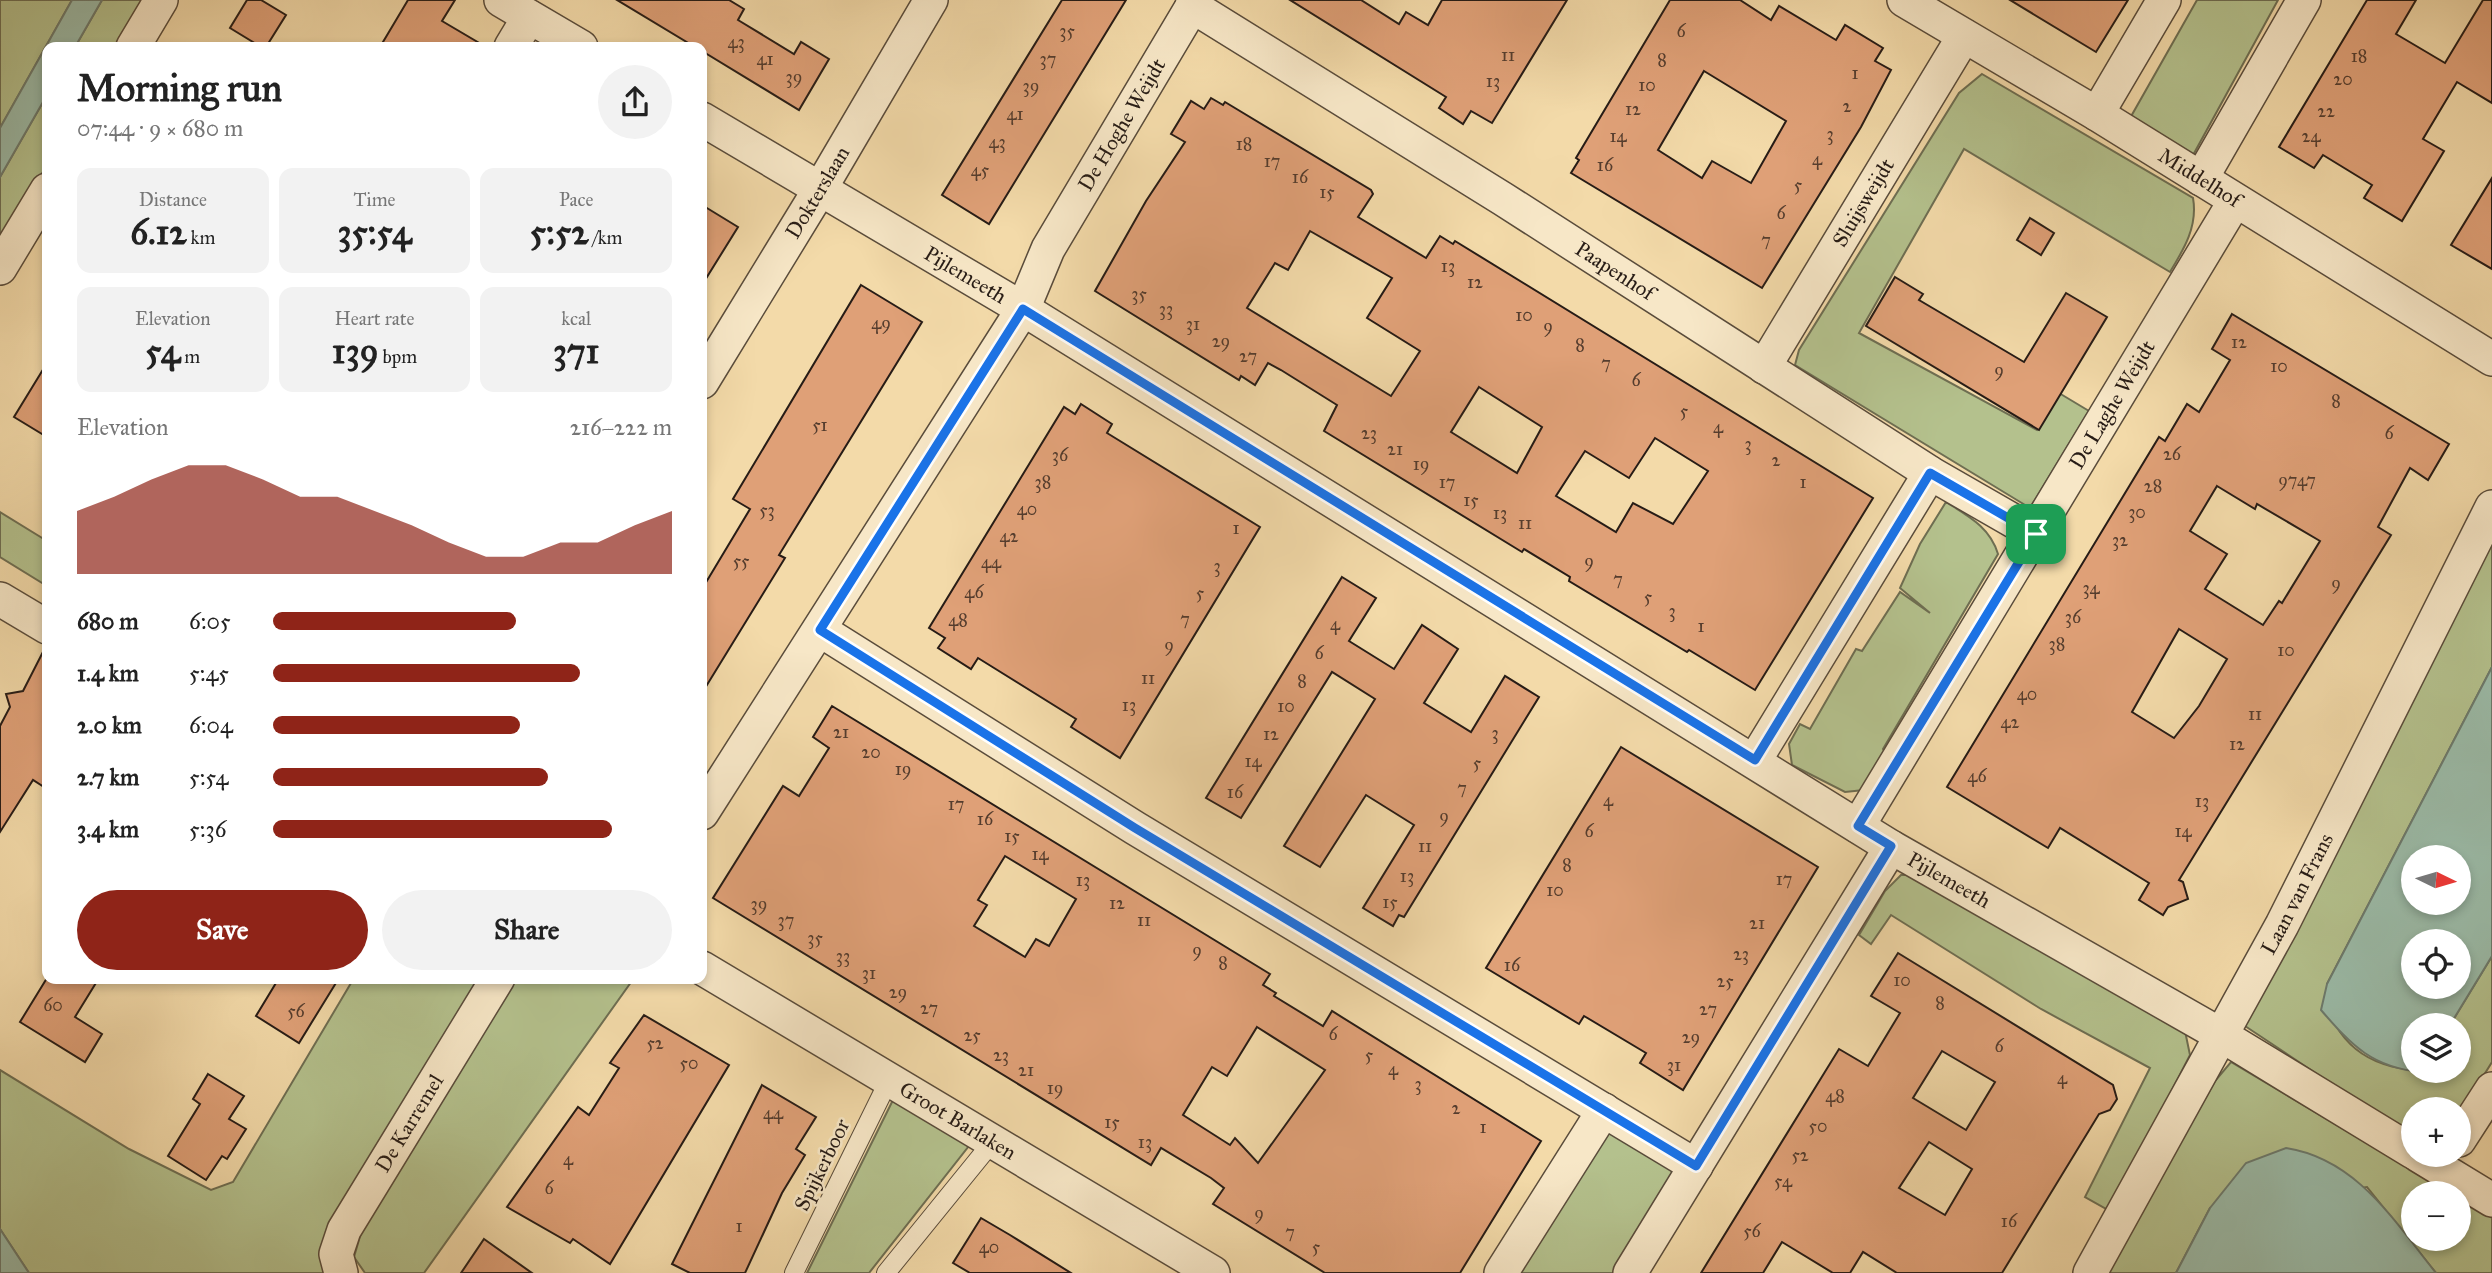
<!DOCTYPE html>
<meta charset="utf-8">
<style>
:root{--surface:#fff;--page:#f2f2f2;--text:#222;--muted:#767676;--accent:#8f2418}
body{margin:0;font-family:"IM FELL Great Primer",serif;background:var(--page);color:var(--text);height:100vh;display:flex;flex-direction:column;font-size:26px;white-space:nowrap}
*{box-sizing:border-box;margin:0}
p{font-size:23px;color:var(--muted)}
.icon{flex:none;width:38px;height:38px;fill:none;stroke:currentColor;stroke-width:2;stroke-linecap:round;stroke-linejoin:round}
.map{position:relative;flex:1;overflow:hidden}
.side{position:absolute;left:42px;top:42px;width:665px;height:942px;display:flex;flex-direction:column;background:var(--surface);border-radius:14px;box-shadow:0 4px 10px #0003}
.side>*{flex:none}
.needle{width:46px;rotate:95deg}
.fabs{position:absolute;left:2401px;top:845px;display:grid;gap:14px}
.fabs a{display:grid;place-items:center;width:70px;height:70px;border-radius:50%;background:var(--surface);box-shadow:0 4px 10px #0003;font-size:35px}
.pin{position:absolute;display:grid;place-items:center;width:60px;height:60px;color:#fff;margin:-30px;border-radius:14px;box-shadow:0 4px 10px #0006}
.round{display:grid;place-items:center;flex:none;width:74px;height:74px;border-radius:37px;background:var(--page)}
.overview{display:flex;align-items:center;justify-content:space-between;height:119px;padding:0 35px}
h1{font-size:38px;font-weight:700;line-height:52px}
.stats{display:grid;grid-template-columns:repeat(3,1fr);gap:10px;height:119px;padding:7px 35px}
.stats div{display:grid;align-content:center;border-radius:14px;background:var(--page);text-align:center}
.stats b{font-size:35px;font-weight:700}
.stats small{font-size:19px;font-weight:400}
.stats p{font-size:19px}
.chart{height:196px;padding:14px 35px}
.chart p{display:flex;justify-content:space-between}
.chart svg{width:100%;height:126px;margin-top:7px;fill:var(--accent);opacity:.7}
.button{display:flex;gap:14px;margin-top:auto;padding:14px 35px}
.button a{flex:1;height:80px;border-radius:42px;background:var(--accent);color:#fff;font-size:28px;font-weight:700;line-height:80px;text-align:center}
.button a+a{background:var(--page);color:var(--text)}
ul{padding:0 35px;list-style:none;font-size:23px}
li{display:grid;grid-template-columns:112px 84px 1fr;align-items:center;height:52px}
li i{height:18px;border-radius:9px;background:var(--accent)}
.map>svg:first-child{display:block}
</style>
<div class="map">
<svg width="2492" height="1273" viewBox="0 0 2492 1273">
<rect width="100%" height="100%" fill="#f3daa9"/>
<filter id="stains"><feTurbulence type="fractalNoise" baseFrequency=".00286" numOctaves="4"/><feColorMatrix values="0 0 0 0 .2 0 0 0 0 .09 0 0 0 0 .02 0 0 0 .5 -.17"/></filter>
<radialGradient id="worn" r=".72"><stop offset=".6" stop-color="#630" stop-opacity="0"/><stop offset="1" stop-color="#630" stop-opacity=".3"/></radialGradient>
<g fill="#b4c18d" stroke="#6e6e52" stroke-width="2">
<path d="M0,0H72L0,128Z"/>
<path d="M102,0H144L117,47H75Z"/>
<path d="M2197,0H2278L2192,157L2129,120Z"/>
<path d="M1982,74L2193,198C2198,226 2184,249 2170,272L1964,149L1859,333L2037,430L2059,393L2089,411L2030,508L1795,365L1799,350L1959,93Z"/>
<path d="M47,95V165L0,245V177Z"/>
<path d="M1946,502C1968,516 1990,527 1998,554L1883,749L1888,757L1864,790L1845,792L1792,765L1789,744L1800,724L1810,729L1856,649L1862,651L1900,592L1930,613L1900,588L1920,544Z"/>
<path d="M0,512L47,541V586L0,557Z"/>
<path d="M2492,535V667L2327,984C2330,998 2332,1021 2340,1032C2369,1073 2415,1071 2459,1071V1026L2450,1025L2492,956V1062L2459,1115V1110H2413V1138L2242,1024Z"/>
<path d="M1901,875H1919L2185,1031L2190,1055L2110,1211L2085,1197L2150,1068L2041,1009L1891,915L1871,944L1859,935L1885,891Z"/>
<path d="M354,978H485L325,1273H29L0,1229V1070L129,1149L211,1190L233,1182Z"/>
<path d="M513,978H634L424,1273H365L354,1257L361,1233Z"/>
<path d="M2231,1062L2451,1193L2413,1194V1239H2459V1198L2492,1218V1273H2436L2367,1187L2210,1208L2176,1273H2107L2215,1081Z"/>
<path d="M895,1096L972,1142L869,1273H807Z"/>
<path d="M1607,1128L1676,1172L1613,1273H1517Z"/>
</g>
<g fill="#9bbba8" stroke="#6d7b6e" stroke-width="2" fill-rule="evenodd">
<path d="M72,0H102L75,47H47V95L0,177V128Z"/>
<path d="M2492,667V956L2450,1025L2413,1026V1071L2422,1072C2373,1068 2352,1046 2321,1010L2327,984ZM2413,858H2459V903H2413ZM2413,942H2459V987H2413Z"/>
<path d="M2286,1148C2357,1159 2394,1221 2436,1273H2176L2210,1208L2246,1163Z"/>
<path d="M0,1229L29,1273H0Z"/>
</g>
<g fill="#dfa077" stroke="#271c16" stroke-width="2" fill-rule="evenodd">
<path d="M247,0H261L286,15L266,47H261L230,28Z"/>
<path d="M408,0H455L442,21L486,47H380Z"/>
<path d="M617,0H729L744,9L738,20L794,54L801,42L829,59L799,110L702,51V47H695Z"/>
<path d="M1062,0H1126L989,224L942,195Z"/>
<path d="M1290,0H1361L1399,24L1406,12L1428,25L1442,0H1567L1492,123L1471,111L1463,124L1439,108L1446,97Z"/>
<path d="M1670,0H1740L1771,20L1779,6L1836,40L1845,25L1883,48L1875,61L1891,70L1861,127L1762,288L1571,173L1579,160L1576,158ZM1704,71L1786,121L1751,183L1712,161L1702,178L1658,150Z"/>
<path d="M2010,0H2128L2096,52Z"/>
<path d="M2367,0H2416L2396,34L2445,63L2483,0H2492V103L2457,82L2423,139L2444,151L2402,221L2364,198L2372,185L2323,155L2314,168L2279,147Z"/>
<path d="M1211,98L1223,105L1225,102L1371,190L1373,194L1358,217L1426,258L1440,236L1453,244L1455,241L1873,498L1755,690L1689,650L1687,652L1569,581L1570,577L1524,549L1522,552L1324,431L1337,405L1281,370L1268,363L1255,385L1241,376L1239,380L1095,291L1146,201L1185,142L1171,134L1191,101L1204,109ZM1310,231L1392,278L1367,318L1420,351L1391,396L1247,308L1275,263L1288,270ZM1479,387L1542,427L1517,473L1451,432ZM1655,438L1708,471L1673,524L1633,503L1616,532L1556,496L1585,451L1629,478Z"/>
<path d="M2492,178V269L2451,245Z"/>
<path d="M702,205L738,227L702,285Z"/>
<path d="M2030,218L2054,233L2041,255L2017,240Z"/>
<path d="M1895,277L1923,294L1919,300L2024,362L2066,293L2107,317L2039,430L1866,326Z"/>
<path d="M861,285L922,322L779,555L785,558L702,693V589L750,509L733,499Z"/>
<path d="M2232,314L2449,444L2428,480L2410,468L2378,527L2391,535L2179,880L2183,882L2188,899L2168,907L2163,915L2139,900L2149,883L2060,828L2048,848L1947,787L2159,437L2165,441L2187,404L2199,412L2230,360L2212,349ZM2217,486L2255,509L2257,504L2320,541L2282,603L2279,601L2263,625L2205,589L2227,554L2190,531ZM2179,629L2227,659L2199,706L2174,738L2132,712Z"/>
<path d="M47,363V437L14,417Z"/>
<path d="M1081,404L1112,424L1107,433L1260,527L1120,758L1071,727L1076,719L978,658L971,669L938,648L945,638L929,628L1064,407L1075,414Z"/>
<path d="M1342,577L1376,598L1349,641L1394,669L1422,625L1458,649L1424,703L1471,732L1505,676L1539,697L1404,917L1399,915L1393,926L1363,908L1414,825L1366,795L1320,867L1284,846L1375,699L1332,672L1241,818L1206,798Z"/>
<path d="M46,646L47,789L33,780L0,832V726L10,707L6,694L23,691Z"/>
<path d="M832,706L1270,974L1263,985L1276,993L1274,996L1323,1026L1332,1011L1541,1141L1460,1273H1325L1213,1204L1224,1188L1211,1178L1161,1148L1151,1165L713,898L783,786L799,796L829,748L813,737ZM1005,856L1076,899L1049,946L1036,939L1025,957L974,926L987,905L978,900ZM1257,1027L1325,1070L1258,1163L1235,1138L1230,1145L1183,1115L1212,1067L1227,1076Z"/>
<path d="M1621,747L1818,867L1683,1090L1640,1063L1646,1053L1584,1016L1579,1024L1486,968Z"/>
<path d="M1898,953L2113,1085L2117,1099L2110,1110L2099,1114L2002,1273H1897L1863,1252L1850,1273H1833L1782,1242L1763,1273H1701L1839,1049L1868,1066L1900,1013L1871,996ZM1942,1051L1995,1082L1966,1130L1913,1098ZM1929,1142L1972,1169L1945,1215L1899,1188Z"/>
<path d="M47,978H99L75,1017L102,1034L85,1062L20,1022Z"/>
<path d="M279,978H339L299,1043L256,1016Z"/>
<path d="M644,1015L729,1065L610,1264L573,1239L570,1243L507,1207L578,1107L589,1115L619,1068L610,1063Z"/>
<path d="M208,1074L244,1096L229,1119L246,1129L227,1159L222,1156L206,1180L168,1156L200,1104L193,1099Z"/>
<path d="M762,1085L816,1117L796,1149L805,1155L782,1193L745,1273H690L672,1264Z"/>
<path d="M981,1218L1010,1235L1071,1273H970L953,1263Z"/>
<path d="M484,1239L532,1273H461Z"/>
</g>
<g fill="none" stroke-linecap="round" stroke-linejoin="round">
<defs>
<g id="lane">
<path d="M794,1273L890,1078"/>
<path d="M886,1273L994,1140"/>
</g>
<g id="street">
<path d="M501,0L581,47"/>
<path id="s1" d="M1904,0L2097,114L2492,359"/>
<path id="s2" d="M1192,6L1503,199L1930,473L2036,534"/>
<path d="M133,47L161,0"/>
<path d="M511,47L529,17"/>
<path d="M2097,114L2164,0"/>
<path id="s3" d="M702,119L1023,309L1891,847L2221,1035L2413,1152"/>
<path d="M2201,179L2304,0"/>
<path d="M0,268L47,190"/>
<path id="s4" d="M1764,367L1964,36"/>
<path id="s5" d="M702,382L820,189L931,0"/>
<path d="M0,599L47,627"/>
<path d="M820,630L1135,828L1696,1166"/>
<path d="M1755,760L1930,473"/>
<path id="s6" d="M702,813L1023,309L1048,249L1196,0"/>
<path id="s7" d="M1858,826L2235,201"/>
<path id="s8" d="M702,968L1213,1273"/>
<path d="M2459,1140L2492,1089"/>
<path d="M2418,1155L2492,1200"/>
<path id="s9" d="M341,1273L336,1254L344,1230L498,978"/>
<path d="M1501,1273L1604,1110"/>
<path d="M1630,1273L1891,847"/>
<path id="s10" d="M2090,1273L2282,925L2492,507"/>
</g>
</defs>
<use href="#lane" stroke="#5a4c3b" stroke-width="20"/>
<use href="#street" stroke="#5a4c3b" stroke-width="36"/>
<use href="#lane" stroke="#f7e7c7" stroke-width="18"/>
<use href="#street" stroke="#f7e7c7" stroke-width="33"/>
</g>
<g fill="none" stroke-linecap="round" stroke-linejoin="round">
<defs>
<path id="route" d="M1023,309L1755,760L1930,473L2036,534L1858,826L1891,846L1696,1166L1135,828L820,630Z"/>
</defs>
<use href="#route" stroke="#fff" stroke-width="14"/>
<use href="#route" stroke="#1a73e8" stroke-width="9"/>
</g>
<g text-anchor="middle" stroke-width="5" stroke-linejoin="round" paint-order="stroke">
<g font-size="18" fill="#553d2e">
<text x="1067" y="37">35</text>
<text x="1681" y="37">6</text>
<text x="736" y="48">43</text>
<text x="1508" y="61">11</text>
<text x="2359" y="62">18</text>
<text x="765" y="65">41</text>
<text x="1048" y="65">37</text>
<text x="1662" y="66">8</text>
<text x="1855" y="79">1</text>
<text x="794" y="83">39</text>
<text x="2343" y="85">20</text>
<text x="1493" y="87">13</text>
<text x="1647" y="91">10</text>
<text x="1031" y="92">39</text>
<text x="1847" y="112">2</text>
<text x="1633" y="115">12</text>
<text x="2326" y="117">22</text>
<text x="1015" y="120">41</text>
<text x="1830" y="140">3</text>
<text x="1618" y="142">14</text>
<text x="2311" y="142">24</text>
<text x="997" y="148">43</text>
<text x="1244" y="150">18</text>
<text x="1817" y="165">4</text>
<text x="1272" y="167">17</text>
<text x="1605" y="171">16</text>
<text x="980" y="176">45</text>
<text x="1300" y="183">16</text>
<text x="1798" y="191">5</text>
<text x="1327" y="198">15</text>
<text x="1781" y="219">6</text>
<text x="1766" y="246">7</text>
<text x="1448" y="272">13</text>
<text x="1475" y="288">12</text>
<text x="1139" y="300">35</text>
<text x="1166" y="315">33</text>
<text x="1524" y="321">10</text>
<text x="881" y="329">49</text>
<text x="1193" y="330">31</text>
<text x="1548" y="332">9</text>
<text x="1221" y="347">29</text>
<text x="2239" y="348">12</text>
<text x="1580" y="351">8</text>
<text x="1248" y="362">27</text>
<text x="1606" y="369">7</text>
<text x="2279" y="372">10</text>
<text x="1999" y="376">9</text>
<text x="1636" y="386">6</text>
<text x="2336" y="407">8</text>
<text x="1684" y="417">5</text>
<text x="820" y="431">51</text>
<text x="1718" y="433">4</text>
<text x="1369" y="439">23</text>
<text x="2389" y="439">6</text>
<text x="1748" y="450">3</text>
<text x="1395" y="455">21</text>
<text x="2172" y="460">26</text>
<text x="1060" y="461">36</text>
<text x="1776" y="466">2</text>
<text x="1421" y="470">19</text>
<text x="2297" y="486">9747</text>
<text x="1043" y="488">38</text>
<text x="1447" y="488">17</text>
<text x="1803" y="488">1</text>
<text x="2153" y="492">28</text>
<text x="1471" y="506">15</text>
<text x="1027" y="515">40</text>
<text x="767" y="516">53</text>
<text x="2137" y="518">30</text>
<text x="1500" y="519">13</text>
<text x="1525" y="529">11</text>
<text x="1236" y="534">1</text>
<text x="1009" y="542">42</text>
<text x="2120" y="546">32</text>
<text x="741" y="567">55</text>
<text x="1589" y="567">9</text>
<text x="991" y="568">44</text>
<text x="1217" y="572">3</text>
<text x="1618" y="585">7</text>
<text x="2336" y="589">9</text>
<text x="2091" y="594">34</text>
<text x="974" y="598">46</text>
<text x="1200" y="599">5</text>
<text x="1648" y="603">5</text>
<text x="1672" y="617">3</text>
<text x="2073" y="623">36</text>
<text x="1185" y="625">7</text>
<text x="958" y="626">48</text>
<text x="1335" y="630">4</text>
<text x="1701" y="632">1</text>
<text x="2057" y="650">38</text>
<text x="1169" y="651">9</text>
<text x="2286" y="656">10</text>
<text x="1319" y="659">6</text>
<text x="1148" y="684">11</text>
<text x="1302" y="687">8</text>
<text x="2027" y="700">40</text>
<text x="1129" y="711">13</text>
<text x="1286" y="712">10</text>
<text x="2255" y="720">11</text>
<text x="2010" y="728">42</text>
<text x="841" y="738">21</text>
<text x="1495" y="739">3</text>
<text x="1271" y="740">12</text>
<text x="2237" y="750">12</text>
<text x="871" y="758">20</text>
<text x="1253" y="767">14</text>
<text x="1477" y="769">5</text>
<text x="903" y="775">19</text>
<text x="1977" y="782">46</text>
<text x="1462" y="794">7</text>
<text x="1235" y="798">16</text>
<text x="1608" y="806">4</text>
<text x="2202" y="807">13</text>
<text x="956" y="810">17</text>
<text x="1444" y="822">9</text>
<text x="985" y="825">16</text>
<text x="1589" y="837">6</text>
<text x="2183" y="837">14</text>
<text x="1012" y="842">15</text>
<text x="1425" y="852">11</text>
<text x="1040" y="860">14</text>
<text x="1567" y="871">8</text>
<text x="1407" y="882">13</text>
<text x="1784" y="885">17</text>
<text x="1083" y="886">13</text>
<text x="1555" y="896">10</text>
<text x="1390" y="908">15</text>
<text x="1117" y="909">12</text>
<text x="759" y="910">39</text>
<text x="786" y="926">37</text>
<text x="1144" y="926">11</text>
<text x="1757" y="929">21</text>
<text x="815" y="944">35</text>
<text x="1197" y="956">9</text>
<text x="1741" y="960">23</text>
<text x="843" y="962">33</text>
<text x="1223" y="969">8</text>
<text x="1512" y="971">16</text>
<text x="869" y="979">31</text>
<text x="1902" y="986">10</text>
<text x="1725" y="987">25</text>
<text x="898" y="998">29</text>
<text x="1940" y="1009">8</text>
<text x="53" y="1011">60</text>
<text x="929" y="1014">27</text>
<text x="1708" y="1015">27</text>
<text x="296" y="1017">56</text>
<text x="1333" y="1040">6</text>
<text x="972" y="1041">25</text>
<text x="1691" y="1043">29</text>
<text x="655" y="1049">52</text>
<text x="1999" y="1052">6</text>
<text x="1001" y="1061">23</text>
<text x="1369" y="1061">5</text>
<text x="689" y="1069">50</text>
<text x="1674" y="1071">31</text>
<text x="1393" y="1075">4</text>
<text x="1026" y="1076">21</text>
<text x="2062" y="1084">4</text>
<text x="1418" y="1090">3</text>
<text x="1055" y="1094">19</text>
<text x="1835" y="1102">48</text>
<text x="1456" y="1114">2</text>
<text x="773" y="1119">44</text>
<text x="1112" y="1128">15</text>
<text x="1818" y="1132">50</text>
<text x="1483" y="1133">1</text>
<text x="1145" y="1148">13</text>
<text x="1800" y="1161">52</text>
<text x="568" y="1165">4</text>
<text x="1783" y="1187">54</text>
<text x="549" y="1194">6</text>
<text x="1259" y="1219">9</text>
<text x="2009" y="1227">16</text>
<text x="739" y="1232">1</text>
<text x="1752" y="1237">56</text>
<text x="1290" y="1238">7</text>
<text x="989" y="1253">40</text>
<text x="1316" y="1253">5</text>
</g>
<g font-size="21" fill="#271c16" stroke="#f7e7c7">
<text dy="7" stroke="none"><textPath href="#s6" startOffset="807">De Hoghe Weijdt</textPath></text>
<text dy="7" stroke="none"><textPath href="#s1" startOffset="345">Middelhof</textPath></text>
<text dy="7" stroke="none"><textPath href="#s5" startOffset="222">Dokterslaan</textPath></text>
<text dy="7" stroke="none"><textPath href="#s4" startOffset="192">Sluijsweijdt</textPath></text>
<text dy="7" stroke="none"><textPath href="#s2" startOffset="499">Paapenhof</textPath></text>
<text dy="7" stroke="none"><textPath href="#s3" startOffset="306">Pijlemeeth</textPath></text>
<text dy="7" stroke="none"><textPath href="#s7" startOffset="492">De Laghe Weijdt</textPath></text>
<text dy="7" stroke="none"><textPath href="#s3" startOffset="1461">Pijlemeeth</textPath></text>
<text dy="7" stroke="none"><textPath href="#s10" startOffset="432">Laan van Frans</textPath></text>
<text dy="7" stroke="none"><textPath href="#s8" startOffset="298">Groot Barlaken</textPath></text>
<text dy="7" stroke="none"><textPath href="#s9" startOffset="170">De Karremel</textPath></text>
<text transform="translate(822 1165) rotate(-64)" y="7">Spijkerboor</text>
</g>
</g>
<rect width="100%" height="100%" filter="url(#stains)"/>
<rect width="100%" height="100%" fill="url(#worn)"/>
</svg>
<div class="fabs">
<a><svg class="needle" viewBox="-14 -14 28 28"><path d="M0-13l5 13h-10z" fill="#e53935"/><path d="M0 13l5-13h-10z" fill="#767676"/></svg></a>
<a><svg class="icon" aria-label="locate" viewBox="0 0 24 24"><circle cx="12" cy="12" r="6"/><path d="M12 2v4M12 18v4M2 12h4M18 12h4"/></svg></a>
<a><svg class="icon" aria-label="layers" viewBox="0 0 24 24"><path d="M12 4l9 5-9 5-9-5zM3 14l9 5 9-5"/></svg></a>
<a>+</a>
<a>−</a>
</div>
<div class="pin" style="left:2036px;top:534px;background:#1e9e55"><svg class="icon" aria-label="arrive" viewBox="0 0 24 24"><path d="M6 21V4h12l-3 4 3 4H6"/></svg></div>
<section class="side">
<div class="overview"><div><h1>Morning run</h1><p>07:44 · 9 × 680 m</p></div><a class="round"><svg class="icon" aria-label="share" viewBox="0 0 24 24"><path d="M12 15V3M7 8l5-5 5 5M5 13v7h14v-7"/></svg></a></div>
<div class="stats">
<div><p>Distance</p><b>6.12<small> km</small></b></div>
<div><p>Time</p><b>35:54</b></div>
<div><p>Pace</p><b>5:52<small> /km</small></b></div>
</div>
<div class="stats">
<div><p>Elevation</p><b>54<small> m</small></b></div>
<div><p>Heart rate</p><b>139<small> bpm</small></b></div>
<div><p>kcal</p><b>371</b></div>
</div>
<div class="chart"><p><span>Elevation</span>216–222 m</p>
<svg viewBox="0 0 160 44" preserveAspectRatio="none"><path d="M0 44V22L10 17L20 11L30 6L40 6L50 11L60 17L70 17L80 22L90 27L100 33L110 38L120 38L130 33L140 33L150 27L160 22V44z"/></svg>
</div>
<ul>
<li><b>680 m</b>6:05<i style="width:61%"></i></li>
<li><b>1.4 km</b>5:45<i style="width:77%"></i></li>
<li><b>2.0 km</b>6:04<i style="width:62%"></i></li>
<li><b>2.7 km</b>5:54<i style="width:69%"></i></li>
<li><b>3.4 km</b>5:36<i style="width:85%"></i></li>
</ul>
<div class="button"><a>Save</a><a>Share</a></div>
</section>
</div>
